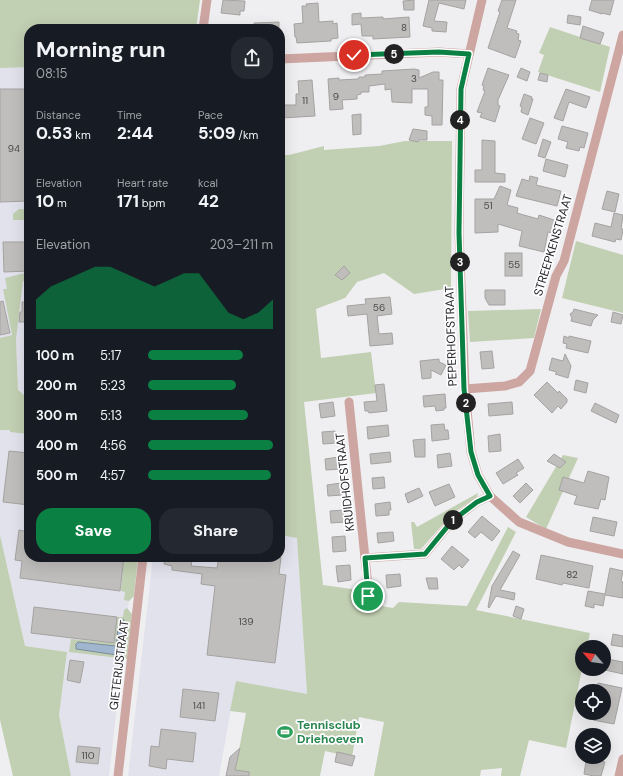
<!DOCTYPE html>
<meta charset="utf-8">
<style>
:root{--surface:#171b24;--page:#242831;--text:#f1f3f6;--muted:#9ea1a6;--accent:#0b8043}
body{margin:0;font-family:"DM Sans",sans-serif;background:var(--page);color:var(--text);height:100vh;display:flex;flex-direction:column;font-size:15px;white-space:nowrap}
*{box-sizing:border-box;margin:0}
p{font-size:13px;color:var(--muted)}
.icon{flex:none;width:22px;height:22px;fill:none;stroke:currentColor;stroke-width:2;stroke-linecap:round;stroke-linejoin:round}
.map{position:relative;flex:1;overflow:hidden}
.sheet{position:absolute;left:24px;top:24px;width:261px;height:538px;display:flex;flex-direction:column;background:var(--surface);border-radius:16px;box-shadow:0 4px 16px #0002}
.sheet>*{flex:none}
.needle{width:26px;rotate:298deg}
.buttons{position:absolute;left:575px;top:640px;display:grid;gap:8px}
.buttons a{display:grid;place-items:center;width:36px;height:36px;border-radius:50%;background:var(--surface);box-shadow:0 4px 16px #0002;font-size:20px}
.pin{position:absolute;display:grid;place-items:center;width:34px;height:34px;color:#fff;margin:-17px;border:2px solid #fff;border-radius:50%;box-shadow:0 1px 4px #0007}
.km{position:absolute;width:20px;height:20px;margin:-10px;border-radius:50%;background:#222;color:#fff;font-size:11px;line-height:20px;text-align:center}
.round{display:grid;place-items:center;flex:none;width:42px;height:42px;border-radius:16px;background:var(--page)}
.overview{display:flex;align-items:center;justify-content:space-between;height:68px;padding:0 12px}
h1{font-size:22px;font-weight:700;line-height:30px}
.figures{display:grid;grid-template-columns:repeat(3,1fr);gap:6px;height:68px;padding:4px 12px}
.figures div{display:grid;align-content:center}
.figures b{font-size:17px;font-weight:700}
.figures small{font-size:11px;font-weight:400}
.figures p{font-size:11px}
.chart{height:112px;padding:8px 12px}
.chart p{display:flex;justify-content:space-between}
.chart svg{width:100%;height:72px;margin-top:4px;fill:var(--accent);opacity:.7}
.primary-button{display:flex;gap:8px;margin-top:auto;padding:8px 12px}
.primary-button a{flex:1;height:46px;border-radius:16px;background:var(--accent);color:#fff;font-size:16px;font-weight:700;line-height:46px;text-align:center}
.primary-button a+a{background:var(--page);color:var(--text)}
ul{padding:0 12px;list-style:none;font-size:13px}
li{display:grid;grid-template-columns:64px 48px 1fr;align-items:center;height:30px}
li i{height:10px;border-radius:5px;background:var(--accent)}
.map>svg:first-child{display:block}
</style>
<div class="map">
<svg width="623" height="776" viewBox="0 0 623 776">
<rect width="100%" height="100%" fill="#efeff2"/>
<g fill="#e1e2ec">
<path d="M0,57L29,65V399L18,390L16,339L0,340Z"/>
<path d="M29,429V557H134L109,776H71L59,715L67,652L25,646L0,535V430Z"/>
<path d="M280,535L297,537L307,695L236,681L219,776H128L153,557H280Z"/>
</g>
<g fill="#c1cfb2">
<path d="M0,0H200L196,29H29V67L0,68Z"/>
<path d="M550,27L610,47L600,92L538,72L544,55L539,53Z"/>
<path d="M405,141H452L451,288L414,294L384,273L357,282L345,298L316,309L321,358L371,352L376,393L304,402L323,585L359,590L361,606L375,605L393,608L399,602L467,606L508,527L516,532L476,610L590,633L587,647H582V669L566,748L529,740L520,776H501L502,768L481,770L480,776H374L384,722L359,717L352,757L325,751L320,776H234L246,713L230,711L236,681L307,694L297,538L280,535V330H283L280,284V155H289L324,146V150L379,146Z"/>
<path d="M19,209H29V220H13V214Z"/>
<path d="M576,241L623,255V313L562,298Z"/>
<path d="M25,273H29V281H23L16,339L18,390L29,399V434L10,432V430H0V338L12,335L3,289H7L5,278Z"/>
<path d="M541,309L534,338L470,342L468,311Z"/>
<path d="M563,455L578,458L546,529L526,517Z"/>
<path d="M478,493L477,497L453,513L421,549H414L411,522H414L417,527Z"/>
<path d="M0,535L25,646L67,652L59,715L71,776H13L0,720Z"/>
<path d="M124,557H138L134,596L129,601L124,600L125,592L121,591Z"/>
<path d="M127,608L132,614L127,659L69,652L71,639L114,643L117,617H123L124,610Z"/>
</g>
<path fill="#a0b6cf" stroke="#7b8b9d" d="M123,619L125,622L122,654L117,655L76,649V644L78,642L116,646L119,620Z"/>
<g fill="#c0bebc" stroke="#a5a3a1">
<path d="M223,0L245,1L244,11H240V15L221,13Z"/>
<path d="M414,0V10H404L403,1Z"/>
<path d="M429,0H466L464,9L439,3L434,21L447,22L446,32L432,31V28L423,26Z"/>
<path d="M502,0H516L507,28L517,31L516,33L519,34L518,40L521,41L515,58L488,48L500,12L498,11Z"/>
<path d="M592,0H614L610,15L602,13V14L589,10Z"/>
<path d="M318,3L319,22L333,21V24L337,23L338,38L331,39V41L297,43L296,37H295L294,24L303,23L302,6H307L306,4Z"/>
<path d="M361,13V18L383,17V19L409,17L410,37L373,39V36H362L361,24L352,25V14Z"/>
<path d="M568,15L581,17L580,25L567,23Z"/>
<path d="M279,22V29H254V23Z"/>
<path d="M583,26L604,33L600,44L580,38Z"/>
<path d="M488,68L509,75L498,100V105L500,106L495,122L480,117L482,113L477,112L485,91L483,90L484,86L482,85Z"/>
<path d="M521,68L530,72L527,81L517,77Z"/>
<path d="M414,69L419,70V78L433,72H439V80H443L442,125H432V116L425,115V107H428V89H412V103L392,102L391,89L385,90V84L369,86V92H361V94L357,95V99L342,100L343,109L330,110L328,79L339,78V80L358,79L359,77H365V75L382,74V71Z"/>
<path d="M540,73L548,75L547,82L538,80Z"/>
<path d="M312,80L315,116L281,118V105H296V94H299L298,81Z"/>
<path d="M0,89H26V96H29V201L0,202Z"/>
<path d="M566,89L590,97L586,108L569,102L563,121L554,118Z"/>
<path d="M524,94L532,97L531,99H533L528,115L521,112L522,107L520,106Z"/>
<path d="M361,114V134L353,135L352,115Z"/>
<path d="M530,118L544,123L536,144L522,139Z"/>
<path d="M562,126L588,133L584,148L580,147L579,151L566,148L568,142L558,139Z"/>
<path d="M413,129L427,131V140H419L418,142L409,140Z"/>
<path d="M543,139L551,142L545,158L538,156Z"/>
<path d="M482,140L495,141V173L505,174V182H475V170H482Z"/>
<path d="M546,159L568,165L565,177L543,171Z"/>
<path d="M530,176L538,178L536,185L561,191L557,206L516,196L522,179L529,181Z"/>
<path d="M500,186L511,190L507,205L518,208L517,213L538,219L539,215L557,221L553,233L548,232L544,252L519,246L522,231L498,224V232L475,233V199H494Z"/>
<path d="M607,191L619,194L615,212L602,209Z"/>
<path d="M614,213L623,215L621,229H623V230L621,240L616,239L615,242L592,236L595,223L611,227Z"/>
<path d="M3,242H29V271L4,272Z"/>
<rect x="505" y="253" width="17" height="23"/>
<path d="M344,266L350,273L342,280L335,275Z"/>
<path d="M485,290H505V305H489L485,298Z"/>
<path d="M390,297L392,314L377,316L379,334L392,333L393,344L370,346L367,314L348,316L347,306L366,304L365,299Z"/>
<path d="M3,301L10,333L0,335V302Z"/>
<path d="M22,302H29V322H19L20,312H22Z"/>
<path d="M574,309L598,315L593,320L591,326L571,321L572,318L570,314L573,312Z"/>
<path d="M613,312L623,315L621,324L611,322Z"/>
<path d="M564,336L569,338V336L591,341L588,353L566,348L567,344L563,343Z"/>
<path d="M492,351L494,368L482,369L480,352Z"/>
<path d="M565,354L571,366L568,378L555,374L557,372L549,370L552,358L563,361Z"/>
<path d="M439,359V362L446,365L441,375L431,370V378L422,379L420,361Z"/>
<path d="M576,380L588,383L586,393L574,390Z"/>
<path d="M547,382L558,393L559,391L567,399V402L561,409L558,406L552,413L534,395Z"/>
<path d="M384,384L387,411L369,413L368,411H365L364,402L377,401L375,385Z"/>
<path d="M445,394L446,408H444V410L436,411L435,406L424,407L423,396Z"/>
<path d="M333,402L335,416L321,418L319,404Z"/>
<path d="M512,402L513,414L489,416L488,404Z"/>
<path d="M595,403L619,415L616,423L591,411Z"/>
<path d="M444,424L445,430H448L449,439L432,441L431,425Z"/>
<path d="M388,425L389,436L368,439L367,427Z"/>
<path d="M335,431L337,443L323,444L322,432Z"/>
<path d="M500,434L501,451L489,452L488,436Z"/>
<path d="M425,439V457H415L413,440Z"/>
<path d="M9,451L29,453V505L3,502Z"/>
<path d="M390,452L391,462L371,464L370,454Z"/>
<path d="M450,453L452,466L438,468L437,455Z"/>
<path d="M554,454L566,462L560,468L547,461Z"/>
<path d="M339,457L340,469L326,470L325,459Z"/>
<path d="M518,459L524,468L516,473L518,475L503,484L496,473Z"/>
<path d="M588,471L609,477L605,500L601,499L598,509L574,504L577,496L559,490L563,477L584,483Z"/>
<path d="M384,477L385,488L373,489L372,478Z"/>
<path d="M341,483L342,495L328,496L327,485Z"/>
<path d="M526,483L533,490L520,503L513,496Z"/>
<path d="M449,484L455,497L435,506L429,492Z"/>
<path d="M419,488L423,496L408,503L405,494Z"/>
<path d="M390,502L391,510H389V515L376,516L375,504Z"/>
<path d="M343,510L345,522L331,523L330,511Z"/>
<path d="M482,516L500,531L492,541L481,532L475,538L468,532Z"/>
<path d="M593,517L617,522L614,536L590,531Z"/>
<path d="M19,530L29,532V557H124L120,591L20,578L22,561L15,560Z"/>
<path d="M393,532L394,541L378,543L377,533Z"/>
<path d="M345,536L346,551L333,552L332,537Z"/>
<path d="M452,546L469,560L462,568L459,565L454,570L441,559Z"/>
<path d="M513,551L520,555L500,590L515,593L514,600L496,596L489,608L488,607L492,586Z"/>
<path d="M541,555L593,566L589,588L563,583L562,585L536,579Z"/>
<path d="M165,557H190L189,560H192L191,566L217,568L219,557H281L279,574L286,575L275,663L207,655L215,586L201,584L202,574L172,570V566L164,564Z"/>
<path d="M350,565L351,580L338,582L336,566Z"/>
<path d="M610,568L623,571L621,581L623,582V598L605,595L603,606L594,604V608L585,606L588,591L605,594Z"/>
<path d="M400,574L401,586L387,588L386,575Z"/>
<path d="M426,578H437L438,589H429Z"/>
<path d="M516,606L524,609L521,619L513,616Z"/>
<path d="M34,607L117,617L114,643L31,633Z"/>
<path d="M613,634L623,636V647L611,645Z"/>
<path d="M607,659L623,662V674L605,670Z"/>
<path d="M70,660L84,662L80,683L67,680Z"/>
<path d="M598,683L622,688L614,724L593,720L595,713H604V691H597Z"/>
<path d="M183,689L219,693L215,721L180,717Z"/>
<path d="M161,729L196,733L193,762L167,759L166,769L149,766L151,746L159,747Z"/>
<path d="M78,746L100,748L98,764L76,762Z"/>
<path d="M240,748L235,770L249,772V776H226L230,757Z"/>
<path d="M337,752L355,756L352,766L335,762Z"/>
<path d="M589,758L605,762L601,776H594L584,774L586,761H589Z"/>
</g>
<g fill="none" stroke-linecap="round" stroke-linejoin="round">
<g stroke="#cda6a2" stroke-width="9">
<path d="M482,0L461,89L459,233L465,389L471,452L478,475L490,496L519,522L568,542L623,554"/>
<path d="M203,29L207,0"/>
<path d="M280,59L439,52L469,54"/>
<path d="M465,389L505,386L519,382L530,371L556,276L564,261L623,35"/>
<path d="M349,402L365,558"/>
<path d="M369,596L365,558L425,554L452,521L477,502L490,496"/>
<path d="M118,776L143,557"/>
<path d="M619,776L623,759"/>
</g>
</g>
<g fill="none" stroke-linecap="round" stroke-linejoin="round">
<defs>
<path id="route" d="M354,55L439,52L469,54L461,89L459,233L464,389L471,452L478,475L490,496L477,502L452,521L425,554L365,558L368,596"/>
</defs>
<use href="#route" stroke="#fff" stroke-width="8"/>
<use href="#route" stroke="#0b8043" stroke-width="5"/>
</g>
<defs>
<symbol id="stadium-bare" viewBox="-9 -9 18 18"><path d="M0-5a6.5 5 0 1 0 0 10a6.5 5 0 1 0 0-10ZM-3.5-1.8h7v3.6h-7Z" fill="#2e9e5b" stroke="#fdfdff" stroke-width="2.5" paint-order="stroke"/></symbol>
</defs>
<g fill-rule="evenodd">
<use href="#stadium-bare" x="274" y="721" width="22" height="22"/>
</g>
<g text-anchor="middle" stroke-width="3.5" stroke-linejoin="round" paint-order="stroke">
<g font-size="10" fill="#4c4c4c">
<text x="404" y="31">8</text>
<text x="414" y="82">3</text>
<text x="336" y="100">9</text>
<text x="305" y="104">11</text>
<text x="14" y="152">94</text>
<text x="488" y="209">51</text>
<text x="514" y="268">55</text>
<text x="379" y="311">56</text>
<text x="572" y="578">82</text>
<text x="246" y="625">139</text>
<text x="199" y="709">141</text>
<text x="88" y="759">110</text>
</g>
<g font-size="12" fill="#262627" stroke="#fdfdff">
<text transform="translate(553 245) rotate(-73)" y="4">STREEPKENSTRAAT</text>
<text transform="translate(451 336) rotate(-92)" y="4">PEPERHOFSTRAAT</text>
<text transform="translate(345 482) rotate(-96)" y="4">KRUIDHOFSTRAAT</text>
<text transform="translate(119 665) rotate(-83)" y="4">GIETERIJSTRAAT</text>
</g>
<g font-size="12" font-weight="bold" fill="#27864d" stroke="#fdfdff" text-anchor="start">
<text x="297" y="729">Tennisclub<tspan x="297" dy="14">Driehoeven</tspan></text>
</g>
</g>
</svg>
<div class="buttons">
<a><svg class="needle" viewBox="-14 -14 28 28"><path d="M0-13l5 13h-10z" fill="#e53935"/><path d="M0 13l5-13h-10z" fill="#9ea1a6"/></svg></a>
<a><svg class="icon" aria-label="locate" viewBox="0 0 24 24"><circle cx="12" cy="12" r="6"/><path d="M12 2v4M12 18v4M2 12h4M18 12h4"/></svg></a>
<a><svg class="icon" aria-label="layers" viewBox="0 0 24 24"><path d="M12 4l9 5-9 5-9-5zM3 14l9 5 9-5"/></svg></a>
</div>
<div class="pin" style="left:368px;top:596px;background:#1e9e55"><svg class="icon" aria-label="arrive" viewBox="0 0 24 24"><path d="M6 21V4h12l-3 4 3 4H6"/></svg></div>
<div class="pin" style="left:354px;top:55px;background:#d93025"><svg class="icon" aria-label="check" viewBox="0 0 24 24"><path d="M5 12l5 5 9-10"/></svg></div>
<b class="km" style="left:453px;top:520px">1</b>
<b class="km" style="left:466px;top:403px">2</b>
<b class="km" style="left:460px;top:262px">3</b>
<b class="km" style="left:460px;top:120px">4</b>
<b class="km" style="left:394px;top:54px">5</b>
<section class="sheet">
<div class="overview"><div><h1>Morning run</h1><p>08:15</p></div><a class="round"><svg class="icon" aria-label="share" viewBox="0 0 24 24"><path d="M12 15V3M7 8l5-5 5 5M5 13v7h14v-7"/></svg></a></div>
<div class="figures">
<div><p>Distance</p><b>0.53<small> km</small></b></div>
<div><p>Time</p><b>2:44</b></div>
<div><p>Pace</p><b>5:09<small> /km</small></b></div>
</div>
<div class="figures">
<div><p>Elevation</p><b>10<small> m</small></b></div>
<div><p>Heart rate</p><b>171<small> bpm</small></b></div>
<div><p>kcal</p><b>42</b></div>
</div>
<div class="chart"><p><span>Elevation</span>203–211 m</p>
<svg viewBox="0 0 160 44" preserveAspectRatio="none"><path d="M0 44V26L10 18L20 14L30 10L40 6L50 6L60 10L70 14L80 18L90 14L100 10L110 10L120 22L130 34L140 38L150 34L160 26V44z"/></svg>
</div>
<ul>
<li><b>100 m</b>5:17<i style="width:76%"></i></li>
<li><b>200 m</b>5:23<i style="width:70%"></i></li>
<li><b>300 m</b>5:13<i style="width:80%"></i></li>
<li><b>400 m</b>4:56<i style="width:100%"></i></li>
<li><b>500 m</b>4:57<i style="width:98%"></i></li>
</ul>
<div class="primary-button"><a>Save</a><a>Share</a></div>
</section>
</div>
